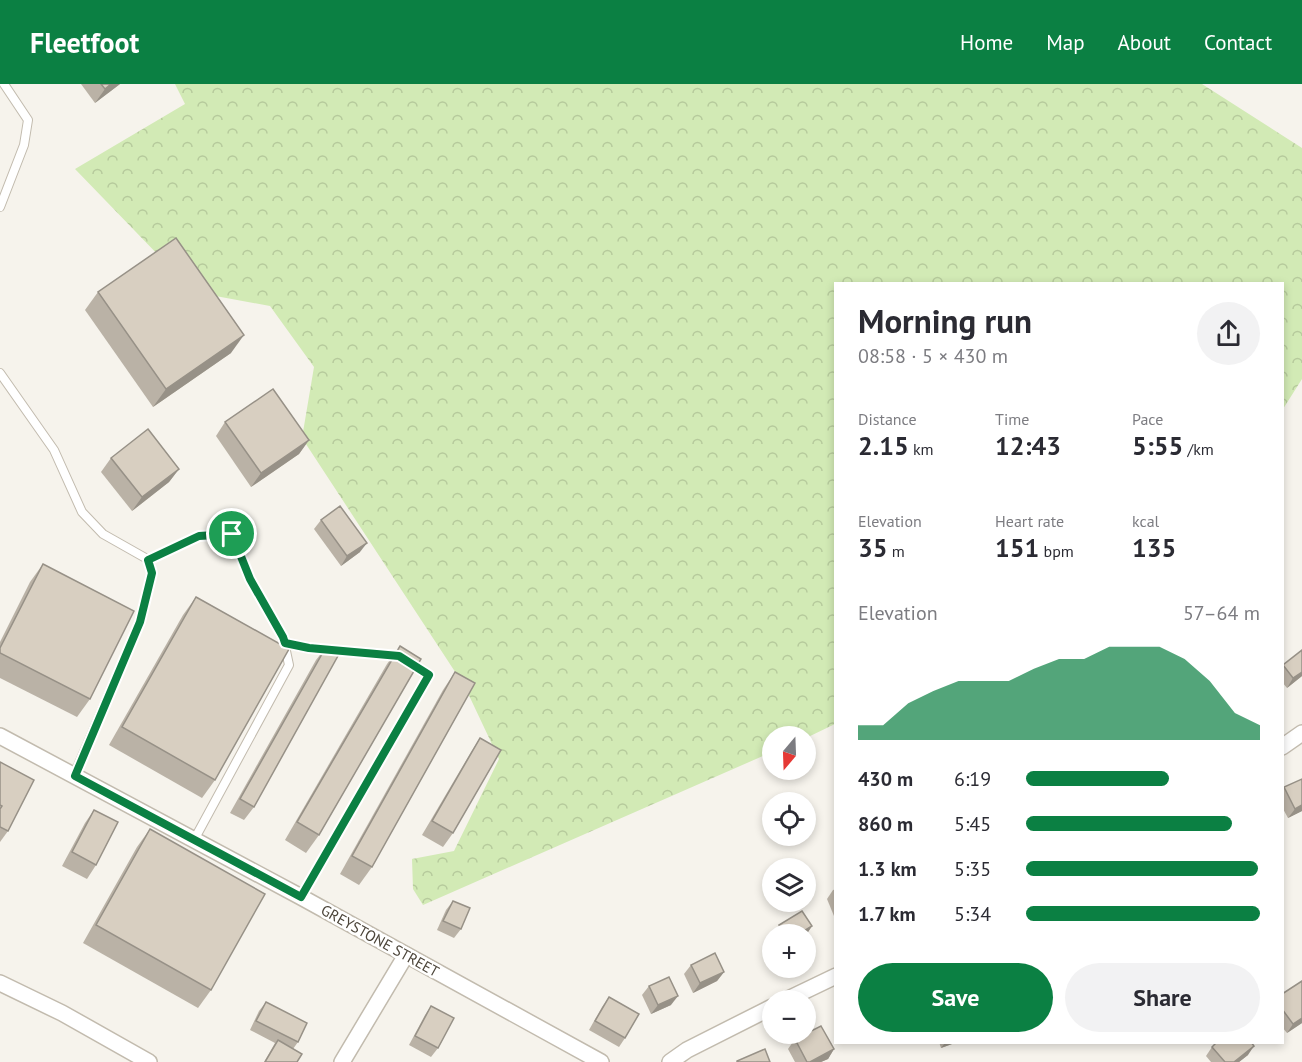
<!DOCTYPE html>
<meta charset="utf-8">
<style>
:root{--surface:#fff;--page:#f2f2f3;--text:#2b2b33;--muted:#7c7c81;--accent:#0b8043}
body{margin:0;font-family:"PT Sans",sans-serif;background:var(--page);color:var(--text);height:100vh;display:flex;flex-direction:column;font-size:22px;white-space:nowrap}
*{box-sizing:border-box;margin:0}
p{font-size:20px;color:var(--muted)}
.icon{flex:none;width:33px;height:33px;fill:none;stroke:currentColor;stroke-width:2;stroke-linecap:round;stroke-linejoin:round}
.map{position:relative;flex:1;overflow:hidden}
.panel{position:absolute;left:834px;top:198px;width:450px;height:762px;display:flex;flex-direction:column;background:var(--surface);border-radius:0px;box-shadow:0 3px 9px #0003}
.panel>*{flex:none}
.needle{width:39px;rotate:199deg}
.controls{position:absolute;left:762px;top:642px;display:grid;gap:12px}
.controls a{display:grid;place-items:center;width:54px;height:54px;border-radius:50%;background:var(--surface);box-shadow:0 3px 9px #0003;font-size:30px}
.pin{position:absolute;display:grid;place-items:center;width:51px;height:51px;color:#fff;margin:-26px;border:3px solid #fff;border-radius:50%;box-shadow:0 2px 6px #0007}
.round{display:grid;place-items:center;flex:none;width:63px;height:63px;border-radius:32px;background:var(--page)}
.headline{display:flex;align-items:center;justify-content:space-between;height:102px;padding:0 24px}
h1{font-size:33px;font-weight:700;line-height:45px}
.figures{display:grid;grid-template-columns:repeat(3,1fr);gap:9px;height:102px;padding:6px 24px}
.figures div{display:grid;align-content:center}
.figures b{font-size:26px;font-weight:700}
.figures small{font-size:16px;font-weight:400}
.figures p{font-size:16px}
.chart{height:168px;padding:12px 24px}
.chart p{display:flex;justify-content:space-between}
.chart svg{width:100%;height:108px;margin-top:6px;fill:var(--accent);opacity:.7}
.cta{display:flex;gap:12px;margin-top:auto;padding:12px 24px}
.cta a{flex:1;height:69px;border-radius:36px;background:var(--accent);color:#fff;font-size:24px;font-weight:700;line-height:69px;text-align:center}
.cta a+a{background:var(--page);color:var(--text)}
ul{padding:0 24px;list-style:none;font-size:20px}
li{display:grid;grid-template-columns:96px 72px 1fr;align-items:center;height:45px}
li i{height:15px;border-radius:8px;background:var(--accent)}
header{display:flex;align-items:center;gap:36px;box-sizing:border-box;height:84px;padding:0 30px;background:var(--accent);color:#fff}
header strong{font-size:28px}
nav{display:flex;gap:33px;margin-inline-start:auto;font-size:21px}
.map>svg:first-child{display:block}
</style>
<header>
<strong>Fleetfoot</strong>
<nav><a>Home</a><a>Map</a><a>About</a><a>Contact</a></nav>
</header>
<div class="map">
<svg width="1302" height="978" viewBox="0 0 1302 978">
<defs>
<pattern id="forest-crowns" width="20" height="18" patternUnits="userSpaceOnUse" patternTransform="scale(1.5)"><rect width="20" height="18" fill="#d2eab5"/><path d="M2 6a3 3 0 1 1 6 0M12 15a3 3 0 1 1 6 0" fill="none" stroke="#b6ca9c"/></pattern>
</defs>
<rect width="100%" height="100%" fill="#f6f3ec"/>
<path fill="url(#forest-crowns)" d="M175,0H1202L1302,64V295L1283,325L1282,200H836L835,640L806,654L772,652V668L423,821L413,805L412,775L454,767L499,675L465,603L302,354L314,283L270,222L194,208L75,85L185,20Z"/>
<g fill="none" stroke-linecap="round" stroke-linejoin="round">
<defs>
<g id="service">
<path d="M0,123L24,61L28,36L4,0"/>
<path d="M0,289L54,366L82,428L103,450L149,476L152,489L140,538L74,691"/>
<path d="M149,476L199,452L232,450L250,495L283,553L289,581L194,756"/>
<path d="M284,559L309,564L398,572L429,591L301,813"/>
</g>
<g id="minor">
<path d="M0,652L301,813L601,978"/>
<path d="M1282,663L1302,649"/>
<path d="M0,899L62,929L149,978"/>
<path d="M786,916L836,892"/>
<path d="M342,978L406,871"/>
<path d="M670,978L687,966L772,923"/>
</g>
</defs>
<use href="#service" stroke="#c2bbae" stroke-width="10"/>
<use href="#minor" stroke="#c2bbae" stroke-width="18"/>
<use href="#service" stroke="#fff" stroke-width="8"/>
<use href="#minor" stroke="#fff" stroke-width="15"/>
</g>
<g fill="#bab2a6">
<path d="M81,0H120L95,19Z"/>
<path d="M98,208L231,269L153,323L85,226Z"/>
<path d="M225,338L309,356L299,370L251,403L216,352Z"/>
<path d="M111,374L179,385L169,398L132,427L101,388Z"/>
<path d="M321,436L360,468L341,482L314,445Z"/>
<path d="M43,480L90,615L77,633L0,594V558L30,498Z"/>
<path d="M196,513L215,696L202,714L109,661L183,531Z"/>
<path d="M400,562L319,751L306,769L285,756L387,580Z"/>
<path d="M326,563L254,723L244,736L230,729L316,576Z"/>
<path d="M1282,581L1302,592L1287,604L1282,598Z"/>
<path d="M455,588L372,783L359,801L340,790L443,606Z"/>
<path d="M480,654L453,749L443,763L422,751L471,668Z"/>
<path d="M0,678L8,747L0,758Z"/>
<path d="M1284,703L1302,727L1288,734L1282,723V706Z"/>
<path d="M94,726L96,781L87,795L62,782L85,739Z"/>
<path d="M150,745L211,906L198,924L83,859L137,763Z"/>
<path d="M836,805V831L834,832L827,815L833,806Z"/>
<path d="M453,817L461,845L454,854L437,846L446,826Z"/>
<path d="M779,841L812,842L806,851H772Z"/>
<path d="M691,881L724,888L717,897L693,909L684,890Z"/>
<path d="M649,902L671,921L651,930L642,911Z"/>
<path d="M1282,910L1302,939L1287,949L1282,943Z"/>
<path d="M609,913L625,954L619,963L589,946L602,923Z"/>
<path d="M266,918L298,958L293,965L297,978H264L275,959L250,946L259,927Z"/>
<path d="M431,922L438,964L431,973L409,961L425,931Z"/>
<path d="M795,955L834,965L828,975L821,978H795L788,965Z"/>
<path d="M939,958H953L952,960L941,964Z"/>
<path d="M1212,963L1248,971L1239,978H1211L1206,972Z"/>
</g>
<g fill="#979187">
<path d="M111,0H120L95,19L105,5Z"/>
<path d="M244,251L231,269L153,323L166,305Z"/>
<path d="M309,356L299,370L251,403L261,389Z"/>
<path d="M179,385L169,398L132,427L142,413Z"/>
<path d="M367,459L360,468L341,482L347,472Z"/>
<path d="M1302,588V592L1287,604L1293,594Z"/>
<path d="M1302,721V727L1288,734L1295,725Z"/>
<path d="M812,842L806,851L799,850Z"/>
<path d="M724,888L717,897L693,909L700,899Z"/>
<path d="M678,912L671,921L651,930L658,921Z"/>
<path d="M1302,934V939L1287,949L1293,940Z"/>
<path d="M947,958H953L952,960L941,964L945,959Z"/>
<path d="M1254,962L1248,971L1239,978H1234Z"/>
<path d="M834,965L828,975L821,978H810Z"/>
</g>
<g fill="#d8cfc1" stroke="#979187" stroke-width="1.5">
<path d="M101,0H111L105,5Z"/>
<path d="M176,154L244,251L166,305L98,208Z"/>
<path d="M273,305L309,356L261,389L225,338Z"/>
<path d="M148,345L179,385L142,413L111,374Z"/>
<path d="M340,422L367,459L347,472L321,436Z"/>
<path d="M43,480L134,527L90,615L0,569V564Z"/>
<path d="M196,513L289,565L215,696L122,643Z"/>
<path d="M400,562L421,575L319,751L297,738Z"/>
<path d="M326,563L339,570L254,723L240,715Z"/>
<path d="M1302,566V588L1293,594L1283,581Z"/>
<path d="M455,588L475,599L372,783L352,772Z"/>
<path d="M480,654L501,666L453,749L432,737Z"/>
<path d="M0,678L34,696L8,747L0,743V725L2,722L0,721Z"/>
<path d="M1302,695V721L1295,725L1284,703Z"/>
<path d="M94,726L118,738L96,781L72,768Z"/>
<path d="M150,745L265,810L211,906L96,841Z"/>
<path d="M453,817L470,824L461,845L443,837Z"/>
<path d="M802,827L812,842L799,850H785L779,841Z"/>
<path d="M715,869L724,888L700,899L691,881Z"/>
<path d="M669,893L678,912L658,921L649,902Z"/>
<path d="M1302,897V934L1293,940L1282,925V910Z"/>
<path d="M609,913L639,930L625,954L595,937Z"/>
<path d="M266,918L307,939L298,958L256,937Z"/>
<path d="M431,922L454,934L438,964L415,952Z"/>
<path d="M821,942L834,965L810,978H807L795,955Z"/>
<path d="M278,956L302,970L297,978H265Z"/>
<path d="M1217,958H1251L1254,962L1234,978H1225L1212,963Z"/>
<path d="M765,965L770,978H737V977Z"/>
</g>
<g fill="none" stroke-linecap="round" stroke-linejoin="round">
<defs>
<path id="route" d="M232,450L250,495L283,553L285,559L309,564L399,572L429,591L301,813L75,692L140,538L152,489L148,476L199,452Z"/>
</defs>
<use href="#route" stroke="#fff" stroke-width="12"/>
<use href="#route" stroke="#0b8043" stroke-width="8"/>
</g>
<g text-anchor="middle" stroke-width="5" stroke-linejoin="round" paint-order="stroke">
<g font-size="15" fill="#4b4439" stroke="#fff">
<text transform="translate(380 857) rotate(29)" y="5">GREYSTONE STREET</text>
</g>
</g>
</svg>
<div class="controls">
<a><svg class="needle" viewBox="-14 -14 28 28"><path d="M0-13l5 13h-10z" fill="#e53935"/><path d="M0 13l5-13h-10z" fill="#7c7c81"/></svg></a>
<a><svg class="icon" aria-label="locate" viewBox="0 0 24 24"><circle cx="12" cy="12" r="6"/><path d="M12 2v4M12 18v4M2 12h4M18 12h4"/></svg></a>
<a><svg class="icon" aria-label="layers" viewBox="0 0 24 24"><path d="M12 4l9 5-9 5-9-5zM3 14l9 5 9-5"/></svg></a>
<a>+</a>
<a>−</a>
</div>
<div class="pin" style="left:232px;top:450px;background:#1e9e55"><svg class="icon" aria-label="arrive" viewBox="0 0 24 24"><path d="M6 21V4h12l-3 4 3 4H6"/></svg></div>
<section class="panel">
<div class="headline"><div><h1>Morning run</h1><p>08:58 · 5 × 430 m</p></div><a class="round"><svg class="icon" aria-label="share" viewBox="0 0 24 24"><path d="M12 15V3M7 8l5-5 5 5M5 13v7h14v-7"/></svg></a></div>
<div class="figures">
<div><p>Distance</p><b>2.15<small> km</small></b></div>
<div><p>Time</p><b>12:43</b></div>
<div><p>Pace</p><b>5:55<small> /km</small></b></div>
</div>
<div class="figures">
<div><p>Elevation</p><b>35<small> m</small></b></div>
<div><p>Heart rate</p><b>151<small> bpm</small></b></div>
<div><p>kcal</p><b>135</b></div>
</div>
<div class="chart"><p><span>Elevation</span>57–64 m</p>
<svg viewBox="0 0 160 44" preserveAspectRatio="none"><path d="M0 44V38L10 38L20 29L30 24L40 20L50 20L60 20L70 15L80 11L90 11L100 6L110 6L120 6L130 11L140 20L150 33L160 38V44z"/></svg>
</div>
<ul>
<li><b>430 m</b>6:19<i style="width:61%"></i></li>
<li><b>860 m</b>5:45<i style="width:88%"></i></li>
<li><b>1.3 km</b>5:35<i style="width:99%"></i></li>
<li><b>1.7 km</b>5:34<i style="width:100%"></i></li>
</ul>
<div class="cta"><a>Save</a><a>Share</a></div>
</section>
</div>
